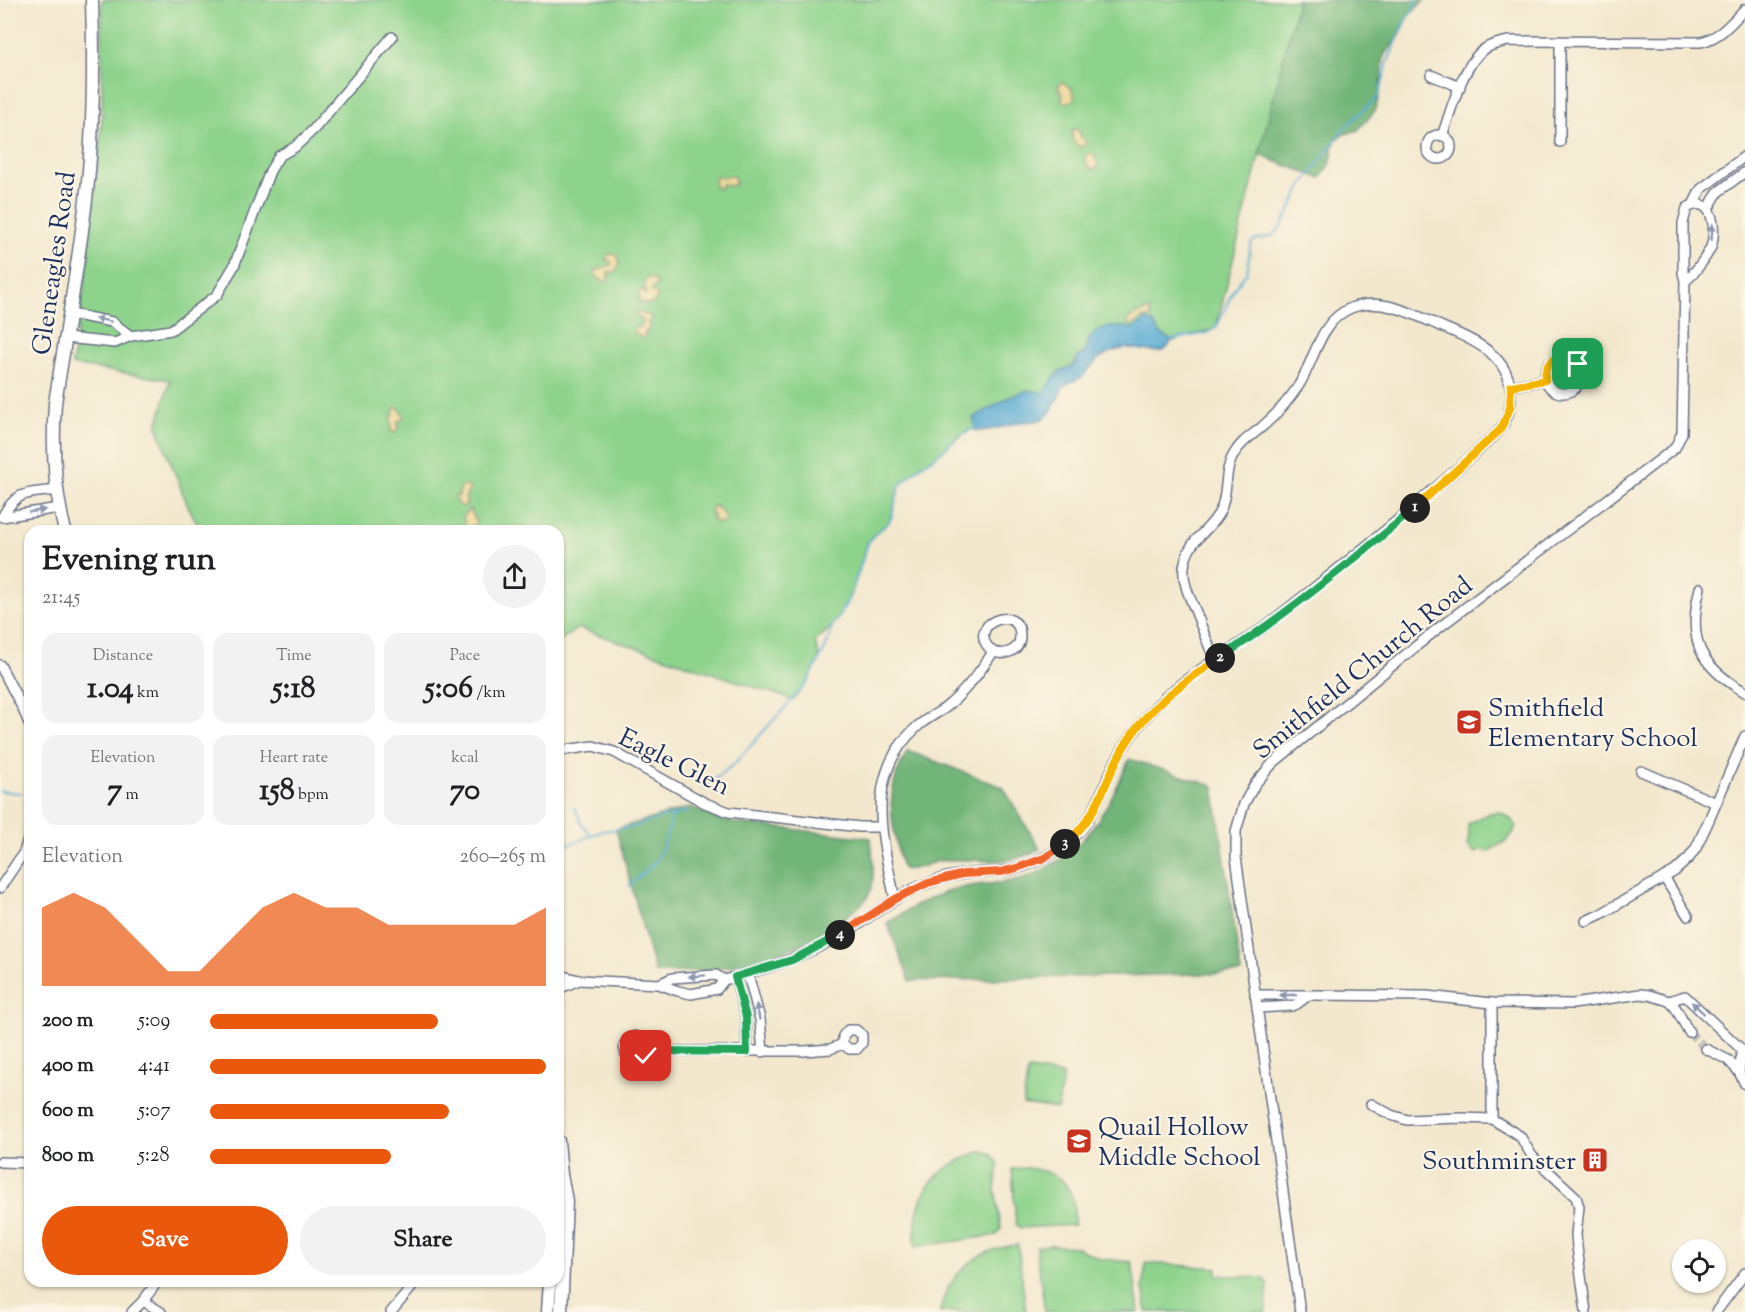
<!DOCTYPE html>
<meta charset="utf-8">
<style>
:root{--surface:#fff;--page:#f2f2f2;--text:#202124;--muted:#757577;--accent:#ea580c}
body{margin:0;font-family:"Sorts Mill Goudy",serif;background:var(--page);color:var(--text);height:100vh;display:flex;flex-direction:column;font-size:22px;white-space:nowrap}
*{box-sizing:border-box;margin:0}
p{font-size:20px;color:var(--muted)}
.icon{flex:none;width:33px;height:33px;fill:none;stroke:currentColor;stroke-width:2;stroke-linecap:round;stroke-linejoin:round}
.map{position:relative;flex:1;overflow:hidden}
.side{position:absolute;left:24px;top:525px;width:540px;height:762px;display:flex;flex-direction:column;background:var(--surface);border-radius:18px;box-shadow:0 2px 4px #0004}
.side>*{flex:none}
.buttons{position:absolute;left:1672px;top:1239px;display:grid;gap:12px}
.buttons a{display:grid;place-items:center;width:54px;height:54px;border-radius:50%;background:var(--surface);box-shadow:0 2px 4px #0004;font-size:30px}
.pin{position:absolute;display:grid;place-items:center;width:51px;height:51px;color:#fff;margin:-26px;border-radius:12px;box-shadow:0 3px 9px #0006}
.km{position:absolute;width:30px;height:30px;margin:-15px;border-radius:50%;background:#222;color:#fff;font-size:16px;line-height:30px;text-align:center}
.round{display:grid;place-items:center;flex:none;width:63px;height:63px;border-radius:32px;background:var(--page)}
.overview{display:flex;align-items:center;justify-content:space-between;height:102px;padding:0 18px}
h1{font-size:33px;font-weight:700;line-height:45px}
.figures{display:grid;grid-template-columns:repeat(3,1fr);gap:9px;height:102px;padding:6px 18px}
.figures div{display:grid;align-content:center;border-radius:15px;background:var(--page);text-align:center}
.figures b{font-size:30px;font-weight:700}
.figures small{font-size:16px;font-weight:400}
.figures p{font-size:16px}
.chart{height:168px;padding:12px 18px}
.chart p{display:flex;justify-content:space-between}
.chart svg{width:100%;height:108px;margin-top:6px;fill:var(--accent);opacity:.7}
.action{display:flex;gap:12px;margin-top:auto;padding:12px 18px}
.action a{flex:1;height:69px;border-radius:36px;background:var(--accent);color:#fff;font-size:24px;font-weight:700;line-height:69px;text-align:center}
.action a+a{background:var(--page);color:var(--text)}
ul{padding:0 18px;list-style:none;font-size:20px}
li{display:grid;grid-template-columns:96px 72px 1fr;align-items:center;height:45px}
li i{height:15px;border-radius:8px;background:var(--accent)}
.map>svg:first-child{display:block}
</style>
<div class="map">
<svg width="1745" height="1312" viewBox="0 0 1745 1312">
<rect width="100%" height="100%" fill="#fcf5e5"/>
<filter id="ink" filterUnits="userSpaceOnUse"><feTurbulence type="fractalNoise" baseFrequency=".0167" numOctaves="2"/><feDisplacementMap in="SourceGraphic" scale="12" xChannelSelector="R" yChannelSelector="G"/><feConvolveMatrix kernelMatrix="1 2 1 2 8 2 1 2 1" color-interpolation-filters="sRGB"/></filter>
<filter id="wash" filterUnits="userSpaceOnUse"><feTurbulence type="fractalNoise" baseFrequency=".008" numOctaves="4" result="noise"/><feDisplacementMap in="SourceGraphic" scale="24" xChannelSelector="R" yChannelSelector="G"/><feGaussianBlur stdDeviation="1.35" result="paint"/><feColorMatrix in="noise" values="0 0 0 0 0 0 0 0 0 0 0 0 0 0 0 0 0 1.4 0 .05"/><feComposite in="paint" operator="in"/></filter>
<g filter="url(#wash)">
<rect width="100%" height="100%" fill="#f3e8ce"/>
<g fill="#8ed38c" stroke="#548175" stroke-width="1.5">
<path d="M102,0H1298L1216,328C1196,337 1178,335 1161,348L1114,342L1056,387L1043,413L967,431L936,456L923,464L900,485L891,518L888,523L875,534L868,543L851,594L840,615L832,626L815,642L820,659L807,683L793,700L578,628L558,642V531H201L187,504L157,427L170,380L72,365L88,262L102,119Z"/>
<path d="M1500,812L1511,819L1516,825C1514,840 1498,845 1487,852L1481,849L1475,853L1467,845L1469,838L1468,824L1490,813Z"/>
<path d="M1028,1070L1063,1075L1058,1109L1023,1104Z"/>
<path d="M981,1151L990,1153L999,1164L995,1188L1001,1229L997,1235L915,1247C913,1194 931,1169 981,1151Z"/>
<path d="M1027,1168C1064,1172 1077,1189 1074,1225L1020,1228L1016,1224L1012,1169Z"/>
<path d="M1018,1245L1026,1312H940C947,1273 979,1248 1018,1245Z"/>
<path d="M1050,1245L1076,1247L1101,1259L1132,1262L1139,1312H1045L1036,1247Z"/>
<path d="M1146,1263L1217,1268V1275L1263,1278L1268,1284L1266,1312H1147L1143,1288Z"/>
</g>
<g fill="#72b578" stroke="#46726b" stroke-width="1.5">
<path d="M1298,0H1425L1410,14L1398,39L1384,55L1380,94L1374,112L1358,130L1342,135L1335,141L1330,165L1320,178L1259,155Z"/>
<path d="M908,751L1003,787L1040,849C1026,856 1011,861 995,861C976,861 958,858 939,861C929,863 912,872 904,869L901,865C892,821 882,793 908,751Z"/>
<path d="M1129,759L1214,786L1241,973L910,981L887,923C911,908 933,894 961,888C980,883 1000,885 1019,879C1078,863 1108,812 1129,759Z"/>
<path d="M691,807L715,818L735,823L871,838C872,853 876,879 870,892C867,901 856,909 848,915C796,958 721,973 655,973L616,829Z"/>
</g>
<g fill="#eeda9e" stroke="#84847e" stroke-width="1.5">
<path d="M1062,82L1071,88L1075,97L1072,101L1065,103L1062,101L1063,95L1058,86Z"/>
<path d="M1075,129L1078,130L1082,138L1086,141V144L1080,147L1074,143L1071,132Z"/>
<path d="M1089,153L1094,155L1098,166L1096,169H1090L1087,165L1085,157Z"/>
<path d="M730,175L733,176L736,181L734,185L727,186L722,183L721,188L715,187L714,184L715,177H725Z"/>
<path d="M610,254L617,255L620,264L614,273L610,272L607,274L609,278L606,283L596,276L595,271L611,265V262L605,259Z"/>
<path d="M651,278L658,284L653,288L651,291L657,295C657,306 647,305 639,302V293L641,289L645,294H647L644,283L646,279Z"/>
<path d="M1147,310L1150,311L1151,317L1141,319L1133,325L1128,324V319L1134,317L1136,313L1140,314Z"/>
<path d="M637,312L650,316L652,319L648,322L649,330L645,332V336L642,338L633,332L635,327H641L644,321L636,316Z"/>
<path d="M396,408H399L404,416L402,420L397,422L399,427L394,433L391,431V417L394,415L393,410Z"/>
<path d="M466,485L470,489L466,496V505L463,507L457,504L455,496H459L460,489Z"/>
<path d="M716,506L726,518L723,523L719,522L715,523L712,519L714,516L710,513L712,507Z"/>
<path d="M468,510H471L476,522L474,526H471V529L468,531L466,529L463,517Z"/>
</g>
<path fill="#58acd4" stroke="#3a6e99" stroke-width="1.5" d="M1146,320L1153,322L1159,333L1171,340C1167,361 1141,347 1127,348C1119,349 1109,352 1101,357C1094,362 1089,370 1082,377C1076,382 1067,381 1063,388C1058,397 1055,408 1047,416C1038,424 1027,420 1016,423C1003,427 990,431 976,431L973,418L1010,397L1028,390L1043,393L1058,372L1073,366L1079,356L1085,353C1087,348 1087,343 1089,339C1098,323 1120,327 1134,328Z"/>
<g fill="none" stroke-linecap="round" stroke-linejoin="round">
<g stroke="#58acd4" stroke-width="2">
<path d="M1171,340L1207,333L1216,328L1234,289L1247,272L1250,249L1252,242L1255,240L1272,236L1281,227L1304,183L1344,128L1379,96L1388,61L1400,33L1418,0"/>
<path d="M704,788L735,763L807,683L826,647L832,626L840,615L851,594L868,543L875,534L888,523L891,518L900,485L923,464L936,456L960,435L975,428"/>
<path d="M0,791L21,793"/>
<path d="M573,807L576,810L582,825L591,835"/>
<path d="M558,849L602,831L633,827L666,816H673L688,811"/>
<path d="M629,886L655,862L661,852L673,816"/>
</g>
</g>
</g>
<g filter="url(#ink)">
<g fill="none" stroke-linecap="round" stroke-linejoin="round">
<path stroke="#c8c3b8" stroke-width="9" stroke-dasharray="9 4.5" stroke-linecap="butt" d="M1689,1032L1706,1049"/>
<defs>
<g id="minor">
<path d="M1431,75L1460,87"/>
<circle cx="1439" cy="147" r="12"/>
<path d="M1442,136C1451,111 1463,62 1486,48C1493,44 1500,43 1508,41L1701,42C1721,37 1731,23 1745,9"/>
<path d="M1560,142V42"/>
<path d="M1693,205L1701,189L1745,156"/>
<path d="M1708,209L1718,192L1745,172"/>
<path d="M131,336L171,330L217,295L234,266L270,171L279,156L295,147L314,129L392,37"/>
<path d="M66,338L115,343L131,336L112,322L70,314"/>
<circle cx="1563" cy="375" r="18"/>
<path d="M1511,386L1545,380"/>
<path d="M57,490C28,494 18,489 2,517L59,508"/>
<path d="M1700,588C1687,640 1699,666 1745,692"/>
<path d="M0,665L23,709L30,726"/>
<path d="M558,751L593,746L614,752L705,803L729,812L860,827H881"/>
<path d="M1641,771L1716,803"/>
<path d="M1664,877L1688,916"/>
<path d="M0,888L24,852L30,834"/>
<path d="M895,899C882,837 863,774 918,726C926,719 936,714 945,708C964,693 980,672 993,652C1006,656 1020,651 1020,636C1021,602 961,624 993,652"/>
<path d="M1586,921L1601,914L1675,871L1689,858L1696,848L1709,820L1745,736"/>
<path d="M748,974L760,1019L763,1052"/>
<path d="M735,977L746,1017L747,1052"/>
<path d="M558,978L567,977L579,980L558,989"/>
<path d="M579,980L659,984L678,991L691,994L717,989L724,980L716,975L672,978L659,984"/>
<path d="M724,980C771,968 810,955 851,929C876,913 898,894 926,884C941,878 958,874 974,873C984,872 994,873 1003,871C1023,868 1041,861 1058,849C1094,826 1098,796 1116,761C1126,741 1141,722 1156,706C1187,674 1232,651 1267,625C1347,563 1423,502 1497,433C1506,423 1511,410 1511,396C1511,354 1471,339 1438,325C1412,313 1380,297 1351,308C1320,320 1315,359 1299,385C1289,400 1277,414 1263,426C1253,435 1241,441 1234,454C1223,471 1229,493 1220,511C1209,533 1188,538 1184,567C1182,584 1191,599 1197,615C1203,630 1208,646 1216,661"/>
<path d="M1255,995H1309L1297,1004L1292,1006L1257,1008"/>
<path d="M1309,995L1427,996L1492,1003L1573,1004L1640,994L1649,995L1669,1001"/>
<path d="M1492,1003V1119L1520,1136L1532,1156L1576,1197L1579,1207L1576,1234L1577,1247L1586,1312"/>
<path d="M1689,1032L1675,1007L1669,1001L1685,996L1740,1048L1742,1052L1739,1072L1728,1060L1706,1049"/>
<path d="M648,1051L642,1059L633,1060L626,1054C622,1045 626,1039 635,1036L644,1039L648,1047V1051H805L830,1049L843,1044V1036L848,1030H856L862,1035V1043L857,1049H849L843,1044"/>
<path d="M1739,1072L1745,1084"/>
<path d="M1371,1104L1391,1115L1407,1120L1459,1118L1492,1119"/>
<path d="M0,1162L30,1163"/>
<path d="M143,1301L161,1312"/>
<path d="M132,1312L143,1301L158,1281"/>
<path d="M391,1312L417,1281"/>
<path d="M1300,1312L1236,857V831L1244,804L1255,784L1273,763L1436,630L1675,448L1682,433L1685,281L1683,273V223L1687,208C1713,193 1717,230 1711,247C1707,256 1693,276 1685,281"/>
<path d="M1716,1312L1745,1273"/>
</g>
<g id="tertiary">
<path d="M65,531C54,489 52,447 55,403C66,333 79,262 87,191C94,128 94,64 92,0"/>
<path d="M558,1141L561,1175L566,1201L561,1312"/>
<path d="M548,1312L550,1281"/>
</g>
</defs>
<use href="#minor" stroke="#677085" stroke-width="12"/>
<use href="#tertiary" stroke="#677085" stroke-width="15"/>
<use href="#minor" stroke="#fff" stroke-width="9"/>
<use href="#tertiary" stroke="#fff" stroke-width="12"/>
</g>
<defs><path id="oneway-solid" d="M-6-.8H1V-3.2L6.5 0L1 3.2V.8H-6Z" transform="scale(1.5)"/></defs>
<g fill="#8d97ae">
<use href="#oneway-solid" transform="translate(1712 232) rotate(-87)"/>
<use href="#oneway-solid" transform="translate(103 320) rotate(-168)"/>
<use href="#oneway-solid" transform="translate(37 511) rotate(-9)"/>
<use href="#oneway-solid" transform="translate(697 976) rotate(176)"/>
<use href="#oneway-solid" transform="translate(1288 995) rotate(180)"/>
<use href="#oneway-solid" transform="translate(1698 1008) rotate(-137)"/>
<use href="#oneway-solid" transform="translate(758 1012) rotate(-101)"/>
</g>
</g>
<g fill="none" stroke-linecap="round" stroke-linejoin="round" filter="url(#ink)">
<defs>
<path id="split-1" d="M1415,508L1501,429L1510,408L1511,386L1545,380C1544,358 1562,350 1578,364"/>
<path id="split-2" d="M1220,658C1288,613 1353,561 1415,508"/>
<path id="split-3" d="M1065,844C1102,813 1103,780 1127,742C1150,705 1184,682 1220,658"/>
<path id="split-4" d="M840,935L895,899L928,883L963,874L1001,872L1017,868L1044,858L1065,844"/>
<path id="split-5" d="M646,1056L648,1051L747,1052L746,1017L735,977L792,960L840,935"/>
</defs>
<use href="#split-1" stroke="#fff" stroke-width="12"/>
<use href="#split-2" stroke="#fff" stroke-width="12"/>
<use href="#split-3" stroke="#fff" stroke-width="12"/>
<use href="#split-4" stroke="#fff" stroke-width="12"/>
<use href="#split-5" stroke="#fff" stroke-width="12"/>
<use href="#split-1" stroke="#f5b400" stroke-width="8"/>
<use href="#split-2" stroke="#22a559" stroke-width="8"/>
<use href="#split-3" stroke="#f5b400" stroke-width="8"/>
<use href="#split-4" stroke="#f0652b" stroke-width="8"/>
<use href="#split-5" stroke="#22a559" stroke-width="8"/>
</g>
<defs>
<symbol id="school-square" viewBox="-11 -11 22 22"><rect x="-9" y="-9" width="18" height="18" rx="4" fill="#c8321e" stroke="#fcf5e5"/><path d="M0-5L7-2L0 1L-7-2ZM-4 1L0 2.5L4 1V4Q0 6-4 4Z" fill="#fff"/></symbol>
<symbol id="building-square" viewBox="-11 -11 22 22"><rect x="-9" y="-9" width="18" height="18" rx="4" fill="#c8321e" stroke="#fcf5e5"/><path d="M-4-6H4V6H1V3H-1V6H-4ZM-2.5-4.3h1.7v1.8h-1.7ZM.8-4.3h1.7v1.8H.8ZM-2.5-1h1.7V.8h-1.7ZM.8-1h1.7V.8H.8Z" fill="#fff"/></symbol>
</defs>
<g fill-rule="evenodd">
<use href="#school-square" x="1454" y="707" width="30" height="30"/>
<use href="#school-square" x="1064" y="1126" width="30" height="30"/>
<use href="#building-square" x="1580" y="1145" width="30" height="30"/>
</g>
<g text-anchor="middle" stroke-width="4.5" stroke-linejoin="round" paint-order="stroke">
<g font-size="26" fill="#1b2f5e" stroke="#fcf5e5">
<text transform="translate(53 263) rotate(-82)" y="9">Gleneagles Road</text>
<text transform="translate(1362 667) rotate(-39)" y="9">Smithfield Church Road</text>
<text transform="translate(675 761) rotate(26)" y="9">Eagle Glen</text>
</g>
<g font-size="26" fill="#1b2f5e" stroke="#fcf5e5" text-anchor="start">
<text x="1488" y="716">Smithfield<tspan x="1488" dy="30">Elementary School</tspan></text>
<text x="1098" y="1135">Quail Hollow<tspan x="1098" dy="30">Middle School</tspan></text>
<text x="1576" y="1169" text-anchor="end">Southminster</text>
</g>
</g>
</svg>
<div class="buttons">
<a><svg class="icon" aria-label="locate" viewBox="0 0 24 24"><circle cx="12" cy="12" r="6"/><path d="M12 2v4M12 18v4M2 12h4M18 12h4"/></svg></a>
</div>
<div class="pin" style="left:1578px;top:364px;background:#1e9e55"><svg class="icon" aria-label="arrive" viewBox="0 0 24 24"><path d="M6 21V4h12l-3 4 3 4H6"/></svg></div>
<div class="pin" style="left:646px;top:1056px;background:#d93025"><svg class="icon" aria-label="check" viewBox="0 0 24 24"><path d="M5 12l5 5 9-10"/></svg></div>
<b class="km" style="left:1415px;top:508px">1</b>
<b class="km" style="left:1220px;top:658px">2</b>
<b class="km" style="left:1065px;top:844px">3</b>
<b class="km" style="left:840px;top:935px">4</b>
<section class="side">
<div class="overview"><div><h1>Evening run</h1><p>21:45</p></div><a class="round"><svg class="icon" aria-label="share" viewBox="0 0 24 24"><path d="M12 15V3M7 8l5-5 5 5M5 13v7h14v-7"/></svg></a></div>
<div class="figures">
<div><p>Distance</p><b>1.04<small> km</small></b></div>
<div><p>Time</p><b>5:18</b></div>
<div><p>Pace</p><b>5:06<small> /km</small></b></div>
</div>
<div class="figures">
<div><p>Elevation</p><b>7<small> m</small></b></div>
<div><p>Heart rate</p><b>158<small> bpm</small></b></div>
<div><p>kcal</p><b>70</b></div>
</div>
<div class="chart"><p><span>Elevation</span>260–265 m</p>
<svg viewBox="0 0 160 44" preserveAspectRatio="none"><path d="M0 44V12L10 6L20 12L30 25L40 38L50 38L60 25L70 12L80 6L90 12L100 12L110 19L120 19L130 19L140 19L150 19L160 12V44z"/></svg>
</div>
<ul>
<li><b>200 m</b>5:09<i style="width:68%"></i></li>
<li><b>400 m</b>4:41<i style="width:100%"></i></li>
<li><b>600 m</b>5:07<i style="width:71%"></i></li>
<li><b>800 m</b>5:28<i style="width:54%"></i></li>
</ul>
<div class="action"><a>Save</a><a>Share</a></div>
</section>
</div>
